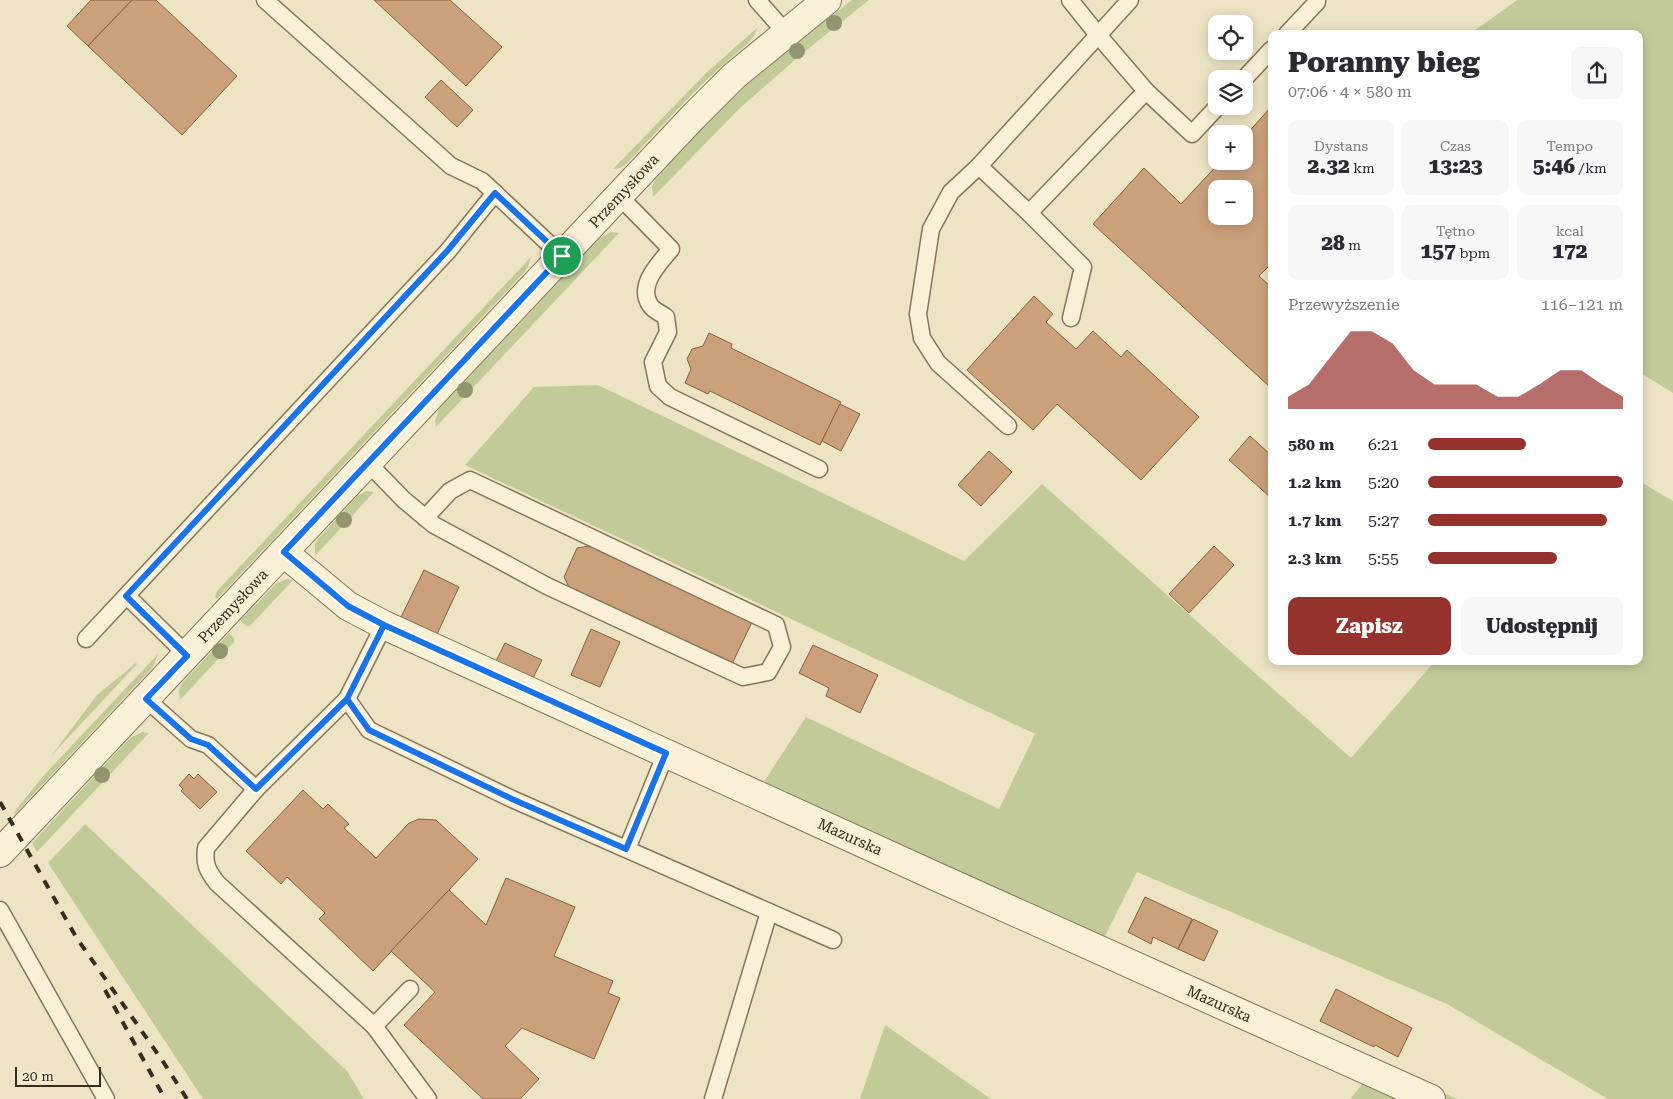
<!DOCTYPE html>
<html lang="pl">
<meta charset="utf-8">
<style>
:root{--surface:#fff;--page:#f7f7f7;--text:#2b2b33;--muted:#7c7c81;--accent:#96322c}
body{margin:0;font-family:"Roboto Serif",serif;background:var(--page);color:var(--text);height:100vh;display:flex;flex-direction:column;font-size:19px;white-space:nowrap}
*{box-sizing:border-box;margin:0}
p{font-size:16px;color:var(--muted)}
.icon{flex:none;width:28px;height:28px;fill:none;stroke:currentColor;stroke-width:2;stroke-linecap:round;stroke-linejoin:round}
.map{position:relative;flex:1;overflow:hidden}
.panel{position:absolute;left:1268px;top:30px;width:375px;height:635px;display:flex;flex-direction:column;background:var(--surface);border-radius:10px;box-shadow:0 2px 12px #0003}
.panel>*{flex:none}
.controls{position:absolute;left:1208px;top:15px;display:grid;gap:10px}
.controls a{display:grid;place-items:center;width:45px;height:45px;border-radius:10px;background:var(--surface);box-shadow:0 2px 12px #0003;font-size:25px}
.scale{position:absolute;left:15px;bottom:12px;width:86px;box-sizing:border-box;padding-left:5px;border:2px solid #382c1e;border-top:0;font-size:14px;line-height:18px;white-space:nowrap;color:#382c1e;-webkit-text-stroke:4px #f5edd4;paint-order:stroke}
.pin{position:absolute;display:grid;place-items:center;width:42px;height:42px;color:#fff;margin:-21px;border:2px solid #fff;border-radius:50%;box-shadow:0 1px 5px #0007}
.round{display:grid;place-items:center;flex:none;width:52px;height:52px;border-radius:10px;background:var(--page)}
.overview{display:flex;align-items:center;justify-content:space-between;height:85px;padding:0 20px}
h1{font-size:28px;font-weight:800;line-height:38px}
.metrics{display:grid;grid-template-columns:repeat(3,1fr);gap:8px;height:85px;padding:5px 20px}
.metrics div{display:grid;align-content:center;border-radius:10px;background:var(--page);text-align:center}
.metrics b{font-size:21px;font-weight:800}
.metrics small{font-size:14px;font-weight:400}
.metrics p{font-size:14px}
.chart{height:140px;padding:10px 20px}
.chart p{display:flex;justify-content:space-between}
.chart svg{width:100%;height:90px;margin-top:5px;fill:var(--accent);opacity:.7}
.action{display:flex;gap:10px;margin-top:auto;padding:10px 20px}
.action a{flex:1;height:58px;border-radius:10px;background:var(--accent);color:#fff;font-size:20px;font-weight:800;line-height:58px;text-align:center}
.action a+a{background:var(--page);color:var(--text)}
ul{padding:0 20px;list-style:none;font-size:16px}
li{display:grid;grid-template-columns:80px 60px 1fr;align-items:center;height:38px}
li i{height:12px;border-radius:6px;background:var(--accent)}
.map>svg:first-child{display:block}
</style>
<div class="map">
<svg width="1673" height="1099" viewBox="0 0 1673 1099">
<rect width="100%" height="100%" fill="#ede4c4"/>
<g fill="#c2cb98">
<path d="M852,0H869L803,53L740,108L653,197L652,188L655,180C681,149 709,119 739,92C775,59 814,30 852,0Z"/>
<path d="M1517,0H1673V393L1639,372V34H1470Z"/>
<path d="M757,28C755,40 741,49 732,57C694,90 660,128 626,164L620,168L613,169L707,72Z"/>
<path d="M611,232L619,233L436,427L435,421L439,409L598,239Z"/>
<path d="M531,257L528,267L522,275L217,599L215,597L217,591Z"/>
<path d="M598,385L964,561L1042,484L1351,758L1435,661H1639V481L1673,501V1099H1608L1447,1004L1137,872L1103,940L764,782L806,717L999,809L1035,734L465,465L534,387Z"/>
<path d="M367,491L374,492L315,556V544L318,539L358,495Z"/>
<path d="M287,579L293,580L250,626H246L240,620L277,583Z"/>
<path d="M229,633L234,638V642L180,700L179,690L182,683Z"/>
<path d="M158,654L153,667L15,814L14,812L45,774Z"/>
<path d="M136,663L137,664L51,756L97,695Z"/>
<path d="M142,732L149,733L37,852L32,843L130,738Z"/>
<path d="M85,824L347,1071L364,1099H203L48,863Z"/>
<path d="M885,1025L991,1099H860Z"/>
<path d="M1379,1064L1457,1099H1350Z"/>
</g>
<g fill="#cba17b" stroke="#866141" fill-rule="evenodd">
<path d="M91,0H132L88,46L67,26Z"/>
<path d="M132,0H156L237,76L182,135L88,46Z"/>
<path d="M374,0H450L502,47L466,86Z"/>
<path d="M441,80L473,110L457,127L425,97Z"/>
<path d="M1271,107V264L1259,276L1271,287V388L1093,224L1144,168L1181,204L1221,161H1244V137ZM1216,189H1244V216H1216Z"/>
<path d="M1034,296L1053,314L1046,322L1076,349L1093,331L1121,357L1127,350L1199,417L1141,480L1057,404L1033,430L967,370Z"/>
<path d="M709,333L732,344L731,348L841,402L820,445L710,391L708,394L685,383L691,369L687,359L692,349L703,346Z"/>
<path d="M840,404L860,414L841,451L822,441Z"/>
<path d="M1250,436L1271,455V498L1229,460Z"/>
<path d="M989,451L1012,472L981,506L958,485Z"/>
<path d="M590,546L752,622L732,664L570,589L564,577L577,548Z"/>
<path d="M1214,546L1234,565L1189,613L1169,594Z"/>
<path d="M424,570L459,587L437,634L401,617Z"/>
<path d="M591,629L620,642L600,687L571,675Z"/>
<path d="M505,643L542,660L533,678L496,661Z"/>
<path d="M813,645L878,675L860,713L826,696L829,688L799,673Z"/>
<path d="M189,774L194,779L198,774L217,792L200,809L181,791L183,789L179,785Z"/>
<path d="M303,790L323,809L328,804L349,824L344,828L376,858L409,823L419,819L436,820L478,859L373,971L319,919L325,913L287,877L281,884L246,851Z"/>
<path d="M506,878L575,907L554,956L613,981L608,993L620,998L594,1059L522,1028L505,1046L539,1079L520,1099H483L404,1025L435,992L391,951L449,890L486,925Z"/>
<path d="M1145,897L1192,919L1178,949L1153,937L1151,944L1128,932Z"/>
<path d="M1193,919L1218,931L1204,961L1178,949Z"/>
<path d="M1336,989L1412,1028L1398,1057L1375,1045L1374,1047L1320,1021Z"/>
</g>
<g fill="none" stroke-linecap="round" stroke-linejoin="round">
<defs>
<g id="lane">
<path d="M265,0L451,166L482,181L562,256"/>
<path d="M757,0L786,33"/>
<path d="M1070,0L1098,35L1146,91L1192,134L1218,106"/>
<path d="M1130,0L979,166L1029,213L1146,91"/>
<path d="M1287,34L1317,2V0"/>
<path d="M1244,79L1271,50"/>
<path d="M979,166L951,192L931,229L918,314L922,338L938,363L1008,426"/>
<path d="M619,196L671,249C659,264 637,285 650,305C653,310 662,314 666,317L668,332L653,362L658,386L670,397L819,469"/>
<path d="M1029,213L1083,267L1071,318"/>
<path d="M368,463L404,500L434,525L547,586L743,677L768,672L782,647L776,625L470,480L450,491L425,518"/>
<path d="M127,596L187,655"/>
<path d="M384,625L347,699L369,730L512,799L833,940"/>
<path d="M86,639L448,251L495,193"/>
<path d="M146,699L191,739L208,745L256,789"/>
<path d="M347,699L256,789L206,848C204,864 207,870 217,883L374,1026L410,989"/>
<path d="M627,849L666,753"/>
<path d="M0,910L106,1099"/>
<path d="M374,1026L428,1099"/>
<path d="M713,1099L769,912"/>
</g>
<g id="street">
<path d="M283,552L348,606L384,625L935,876L1431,1099"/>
<path d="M0,853L693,117L734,76L827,0"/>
</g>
</defs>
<use href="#lane" stroke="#88755b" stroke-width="19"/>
<use href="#street" stroke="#88755b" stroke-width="30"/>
<use href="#lane" stroke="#f8f0d7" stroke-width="16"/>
<use href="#street" stroke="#f8f0d7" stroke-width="28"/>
<g stroke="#382c1e" stroke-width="4" stroke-dasharray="9 9" stroke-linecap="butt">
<path d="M0,802L76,937L164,1063L187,1099"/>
<path d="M105,990L165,1099"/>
</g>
</g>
<g fill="#91956d">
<circle cx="834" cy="23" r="8"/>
<circle cx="797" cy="51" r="8"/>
<circle cx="465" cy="390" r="8"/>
<circle cx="344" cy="520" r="8"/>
<circle cx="220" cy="651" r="8"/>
<circle cx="102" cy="775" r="8"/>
</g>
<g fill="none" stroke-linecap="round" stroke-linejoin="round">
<defs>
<path id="route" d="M562,256L495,193L448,250L126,596L187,656L146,699L191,739L208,745L256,789L347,699L384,625L666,753L626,849L512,799L369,730L347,699L384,625L348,606L284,552L562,256"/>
</defs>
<use href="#route" stroke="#fff" stroke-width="10"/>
<use href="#route" stroke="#1a73e8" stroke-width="6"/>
</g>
<g text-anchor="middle" stroke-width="5" stroke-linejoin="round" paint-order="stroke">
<g font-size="15" fill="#382c1e" stroke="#f5edd4">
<text transform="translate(624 191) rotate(-47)" y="5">Przemysłowa</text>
<text transform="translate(233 606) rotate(-47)" y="5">Przemysłowa</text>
<text transform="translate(850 837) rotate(24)" y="5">Mazurska</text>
<text transform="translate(1219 1004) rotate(24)" y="5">Mazurska</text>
</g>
</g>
</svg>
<div class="controls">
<a><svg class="icon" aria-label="locate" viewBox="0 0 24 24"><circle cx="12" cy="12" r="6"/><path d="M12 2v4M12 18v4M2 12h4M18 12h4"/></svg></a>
<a><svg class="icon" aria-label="layers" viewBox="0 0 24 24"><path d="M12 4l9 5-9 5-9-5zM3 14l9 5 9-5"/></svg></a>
<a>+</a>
<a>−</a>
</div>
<div class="scale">20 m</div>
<div class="pin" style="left:562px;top:256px;background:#1e9e55"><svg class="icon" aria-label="arrive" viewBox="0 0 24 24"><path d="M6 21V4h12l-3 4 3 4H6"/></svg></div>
<section class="panel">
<div class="overview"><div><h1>Poranny bieg</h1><p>07:06 · 4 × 580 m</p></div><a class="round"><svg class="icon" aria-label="share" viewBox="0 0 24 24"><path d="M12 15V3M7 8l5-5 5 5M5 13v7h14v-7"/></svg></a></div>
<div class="metrics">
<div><p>Dystans</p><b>2.32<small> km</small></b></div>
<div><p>Czas</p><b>13:23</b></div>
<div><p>Tempo</p><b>5:46<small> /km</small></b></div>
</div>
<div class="metrics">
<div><b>28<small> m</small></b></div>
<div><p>Tętno</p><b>157<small> bpm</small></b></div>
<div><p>kcal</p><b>172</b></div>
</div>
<div class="chart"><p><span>Przewyższenie</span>116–121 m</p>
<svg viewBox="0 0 160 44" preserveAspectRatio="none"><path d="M0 44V38L10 32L20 19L30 6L40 6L50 12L60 25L70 32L80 32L90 32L100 38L110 38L120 32L130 25L140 25L150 32L160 38V44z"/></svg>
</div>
<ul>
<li><b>580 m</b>6:21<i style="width:50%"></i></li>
<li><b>1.2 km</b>5:20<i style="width:100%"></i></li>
<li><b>1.7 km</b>5:27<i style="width:92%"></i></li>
<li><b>2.3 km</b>5:55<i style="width:66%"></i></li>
</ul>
<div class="action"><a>Zapisz</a><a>Udostępnij</a></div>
</section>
</div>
